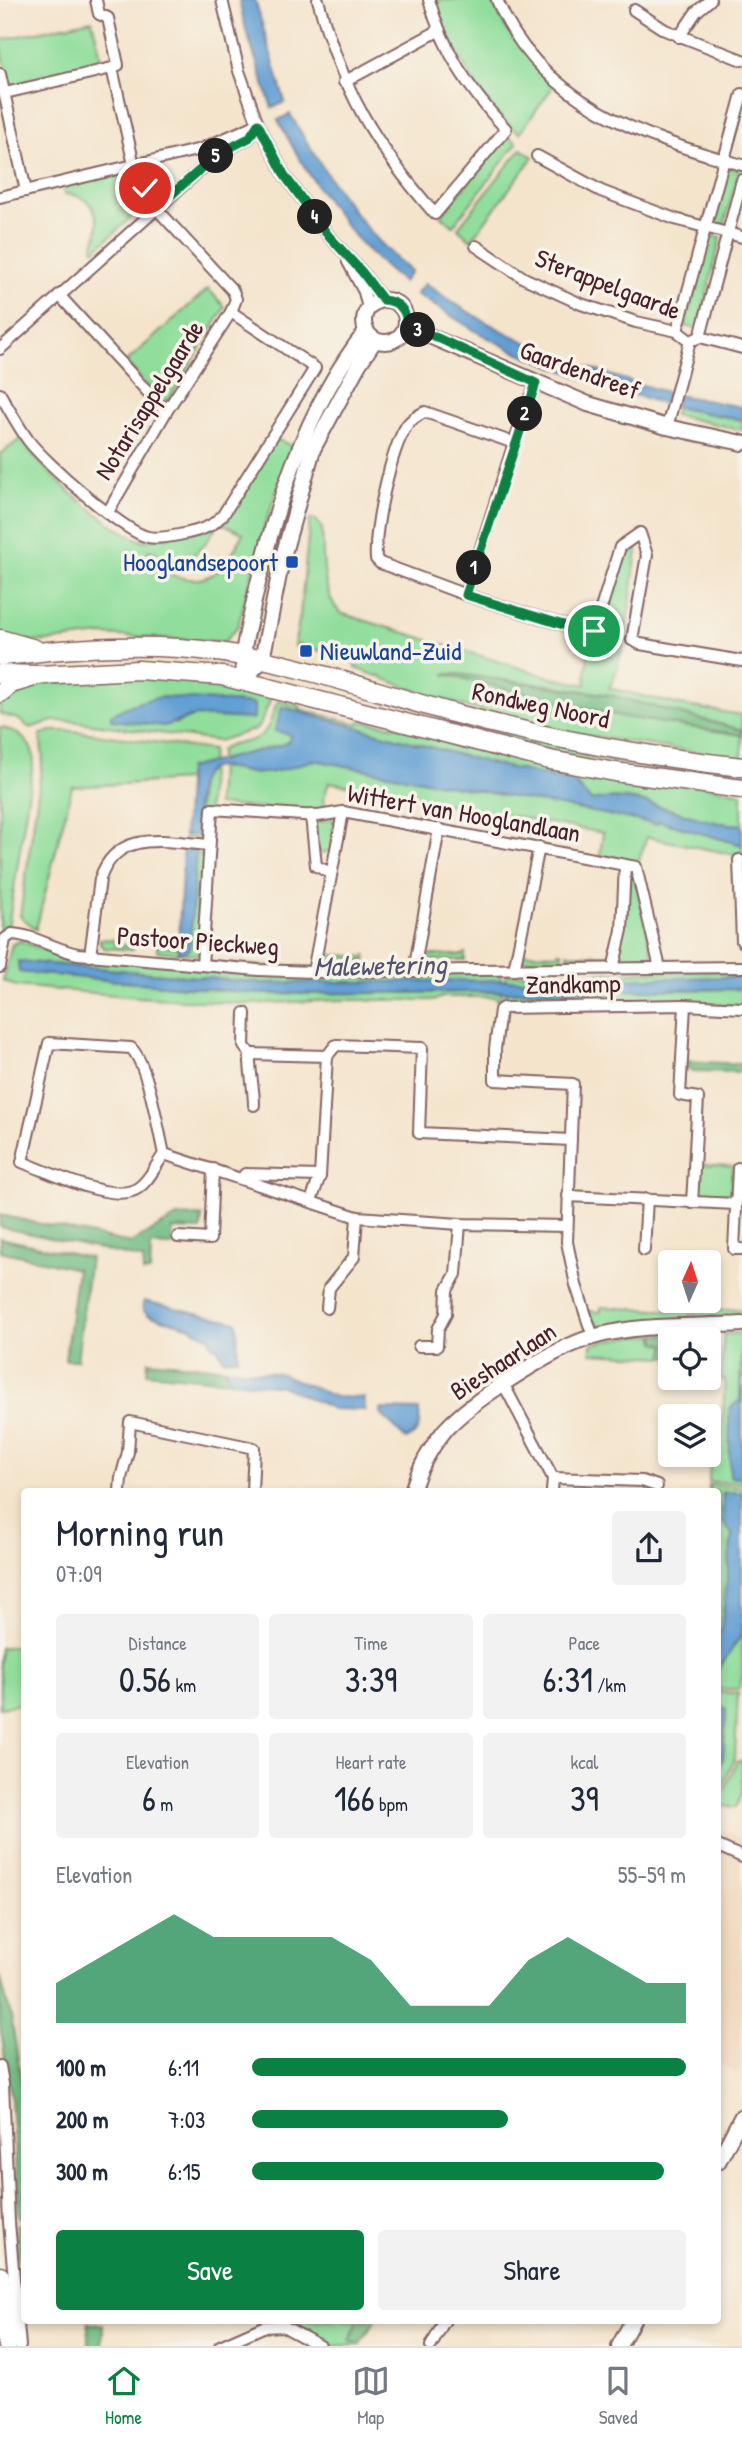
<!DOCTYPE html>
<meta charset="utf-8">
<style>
:root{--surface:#fff;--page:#f2f2f3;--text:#1f2937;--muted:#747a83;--line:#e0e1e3;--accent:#0b8043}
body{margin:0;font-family:"Patrick Hand",sans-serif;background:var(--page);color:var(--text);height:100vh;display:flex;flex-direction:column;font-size:26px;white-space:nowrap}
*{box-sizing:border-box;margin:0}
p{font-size:23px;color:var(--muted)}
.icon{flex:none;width:38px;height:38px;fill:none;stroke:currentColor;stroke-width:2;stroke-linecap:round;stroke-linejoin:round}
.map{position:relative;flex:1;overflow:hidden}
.details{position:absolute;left:21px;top:1488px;width:700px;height:836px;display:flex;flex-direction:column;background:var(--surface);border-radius:7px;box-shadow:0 4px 10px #0003}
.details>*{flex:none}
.needle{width:46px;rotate:3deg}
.buttons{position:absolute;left:658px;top:1250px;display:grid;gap:14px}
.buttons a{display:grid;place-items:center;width:63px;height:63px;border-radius:7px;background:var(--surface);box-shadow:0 4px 10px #0003;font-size:35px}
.pin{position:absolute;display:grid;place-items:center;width:60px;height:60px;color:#fff;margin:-30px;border:4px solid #fff;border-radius:50%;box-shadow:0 2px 7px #0007}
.km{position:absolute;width:35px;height:35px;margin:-18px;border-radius:50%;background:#222;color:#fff;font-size:19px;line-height:35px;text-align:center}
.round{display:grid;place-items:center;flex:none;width:74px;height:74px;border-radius:7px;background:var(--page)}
.headline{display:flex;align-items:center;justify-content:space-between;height:119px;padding:0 35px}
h1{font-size:38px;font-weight:600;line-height:52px}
.metrics{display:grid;grid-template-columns:repeat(3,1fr);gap:10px;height:119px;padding:7px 35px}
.metrics div{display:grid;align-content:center;border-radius:7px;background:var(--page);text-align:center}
.metrics b{font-size:35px;font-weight:600}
.metrics small{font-size:19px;font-weight:400}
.metrics p{font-size:19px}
.chart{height:196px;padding:14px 35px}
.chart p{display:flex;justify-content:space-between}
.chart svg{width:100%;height:126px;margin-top:7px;fill:var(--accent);opacity:.7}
.action{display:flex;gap:14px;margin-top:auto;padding:14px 35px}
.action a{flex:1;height:80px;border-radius:7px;background:var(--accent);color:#fff;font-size:28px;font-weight:600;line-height:80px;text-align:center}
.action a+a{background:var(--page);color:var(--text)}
ul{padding:0 35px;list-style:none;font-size:23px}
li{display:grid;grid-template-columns:112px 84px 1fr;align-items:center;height:52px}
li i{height:18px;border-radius:9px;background:var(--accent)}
.dock{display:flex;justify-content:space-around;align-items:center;height:98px;border-top:2px solid var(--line);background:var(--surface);font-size:19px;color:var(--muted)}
.dock a{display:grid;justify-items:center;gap:4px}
.dock .on{color:var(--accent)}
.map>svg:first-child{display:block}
</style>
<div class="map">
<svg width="742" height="2346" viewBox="0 0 742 2346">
<rect width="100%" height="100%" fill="#f7f3e8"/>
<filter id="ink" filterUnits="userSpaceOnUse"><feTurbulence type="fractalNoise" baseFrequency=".0143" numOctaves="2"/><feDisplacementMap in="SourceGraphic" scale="14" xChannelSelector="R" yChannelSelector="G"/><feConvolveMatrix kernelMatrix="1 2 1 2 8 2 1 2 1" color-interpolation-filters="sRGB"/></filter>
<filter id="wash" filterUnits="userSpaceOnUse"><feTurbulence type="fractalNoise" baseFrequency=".00686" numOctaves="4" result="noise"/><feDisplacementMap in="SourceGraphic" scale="28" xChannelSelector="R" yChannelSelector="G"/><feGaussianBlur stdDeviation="1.57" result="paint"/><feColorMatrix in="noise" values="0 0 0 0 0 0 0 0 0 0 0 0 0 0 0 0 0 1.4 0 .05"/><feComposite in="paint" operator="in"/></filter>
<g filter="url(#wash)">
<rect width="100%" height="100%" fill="#f4e4cc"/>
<path fill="#efd6bb" d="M718,1828L742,1839V2068L739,2074L718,2063Z"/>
<g fill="#91de9c" stroke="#6e7e64" stroke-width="2" fill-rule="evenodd">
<path d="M434,0H491L505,26L554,85L520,133C485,113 447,38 434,0Z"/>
<path d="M92,20L103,66L9,87L0,40Z"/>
<path d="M507,135L517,143L453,226L441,215Z"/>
<path d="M521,149L533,157L471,240L458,228Z"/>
<path d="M727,167L739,170L724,226L712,222Z"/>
<path d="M129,170L147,203L95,250L93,247C104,220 95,195 64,194L62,184Z"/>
<path d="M709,235L721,237L698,329L685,326Z"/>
<path d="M208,289L225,307L169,400L161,401L126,362Z"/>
<path d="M675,407L742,420V430L674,415Z"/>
<path d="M274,438L292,446L264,528L238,626L224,642L102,635L52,641L21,642L0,634V454L21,439C44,473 104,525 142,541L216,527C206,543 194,564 171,559C164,557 156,552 149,550L144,565C196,586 217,590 243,533L221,523Z"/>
<path d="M310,519L316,520L322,528C324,558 320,590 340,613L553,678L586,685C584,640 607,596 622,554L628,546L634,547L637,551C631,589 626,656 609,688L680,705L742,715V730L610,695L549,685L448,674L624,717L742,735V758C641,745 538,730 441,699C412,690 384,678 355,668L356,662L298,644L297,647L294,646L300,616Z"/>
<path d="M136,675L205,680L271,697L261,723L256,729L218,741L71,721H53L30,728L18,719L0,714V697L22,685ZM157,698H172L254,719L194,716L175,724L145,701Z"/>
<path d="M278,701L300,706V709L358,724L360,721L403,727L742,793V825C733,824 724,824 715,822C674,814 633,790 591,801L574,782L493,764L283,707L291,735L288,742L281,745L220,760V751C231,740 254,746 265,731C272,723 273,710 278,701Z"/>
<path d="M442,721L742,771V779C646,768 533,754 442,721Z"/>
<path d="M0,727C17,731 30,740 34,757L8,928L0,933Z"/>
<path d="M51,731H73L212,750L211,762L188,768L187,780L72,787L36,929L20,916L43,758L40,735Z"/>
<path d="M314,760L657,824L659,821L742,845V854H731L647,837L638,863L600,856L603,833L329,782L323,801L325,802L323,812L217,805L219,767L256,774Z"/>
<path d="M210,770L206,834L200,839L184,838V835H197L199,783L201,776Z"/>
<path d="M338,817L331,851L318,853L315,823Z"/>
<path d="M183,846L200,848V856H205L199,955L157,951V945L178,947L179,951L190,949L196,851L183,849Z"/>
<path d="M634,874L654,962L618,957L629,877Z"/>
<path d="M100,939L115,940V944L133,946V950L104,948L100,944Z"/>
<path d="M18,940L51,952L76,959L500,974L502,981L264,983L18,961L19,971L30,973L264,994L502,992L499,1004L496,997H443L435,1000H339L249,1004L137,997L16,986L3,981L12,944L17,943Z"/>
<path d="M558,952H562V959L520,960L522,953L558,954Z"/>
<path d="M568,952L570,954L609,955L613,953L612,959H568Z"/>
<path d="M421,953L423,955H462L465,953V960H420Z"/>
<path d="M321,954L365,957L366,954V961H319Z"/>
<path d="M737,971H742V977L505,981L506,974Z"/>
<path d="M742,989V1006L627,999L507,1004L505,992Z"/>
<path d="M699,1164L733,1166L730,1197C722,1200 706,1200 699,1194Z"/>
<path d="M601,1307L691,1312V1320L604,1327L593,1322L587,1311L601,1312Z"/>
<path d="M742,1309V1317L695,1319L694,1312Z"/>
<path d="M742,1333L740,1400L730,1477L742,1478V1483L709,1482L711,1437H722L725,1379H721L724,1334Z"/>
<path d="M655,1335V1339L666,1345L663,1357L591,1353V1344L634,1336Z"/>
<path d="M709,1485L742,1487V1493L724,1492L732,1534L721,1632L718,1634V1491H709Z"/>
<path d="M742,1634V1678L739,1689H718V1670Z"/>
<path d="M24,1645V1703L0,1708V1648Z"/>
<path d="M718,1692L738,1693L735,1757L718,1797V1768L723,1758L726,1710L718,1703Z"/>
<path d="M737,1761H742V1793L736,1807L724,1806L718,1813V1805Z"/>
<path d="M293,2321H358L350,2339L359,2345L333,2346L301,2326L299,2322Z"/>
</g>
<g fill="#74bd84" stroke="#5f6e58" stroke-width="2">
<path d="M444,674H458L610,695L742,730V735L624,717Z"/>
<path d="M686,1061L742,1064V1072L692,1071L687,1067Z"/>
<path d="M0,1215L130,1243L177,1217L202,1216L201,1230L173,1229L172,1246L151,1245L150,1272L143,1273V1259L0,1227Z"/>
<path d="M0,1238L90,1258L77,1360H65L77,1269L0,1251Z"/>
<path d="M695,1333L688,1339H670V1355L667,1357H663L666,1345L656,1342L655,1335Z"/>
<path d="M148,1361L225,1368L229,1381L147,1373Z"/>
<path d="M0,1976L11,2016L22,2086L24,2088V2219L19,2217L11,2099L0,2024Z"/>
<path d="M24,2224V2261H19L17,2225Z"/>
<path d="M358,2321H375L359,2345L350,2340Z"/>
<path d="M88,2323L103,2325L102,2346H88Z"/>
</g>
<g fill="#629fd3" stroke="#565f7f" stroke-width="2">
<path d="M239,0H255L285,102L272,108L246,30Z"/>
<path d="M290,114C323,170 360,230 411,271L403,282C349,241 309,179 278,120Z"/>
<path d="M425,283C496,336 582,369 667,392L664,404L592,382L512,350L477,332L416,294Z"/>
<path d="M678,395L742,407V420L675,407Z"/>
<path d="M166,697L254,704V719L194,716L164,726L111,720V715C127,706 147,698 166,697Z"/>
<path d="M282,707L493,764L574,782L591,801C633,791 674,814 715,822C724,824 733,824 742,825V845L659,821L657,824L314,760C295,765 274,775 255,773C244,773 233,768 222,767C189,765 197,814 197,835H184L188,768L281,745L288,742L291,735L275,731Z"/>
<path d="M183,849L196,850L190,949L183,952L178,951Z"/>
<path d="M18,961L264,983L742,977V989L264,994L19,972Z"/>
<path d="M144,1301L237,1322L238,1358L223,1359L217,1347L212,1346L209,1337L195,1331L191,1327L148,1315L143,1310Z"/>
<path d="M742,1345V1478L730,1477L729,1409L740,1400Z"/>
<path d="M225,1368L282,1374L335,1397L364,1398L365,1410L333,1409L282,1386L229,1381Z"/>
<path d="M381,1409L419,1410C420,1423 421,1434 406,1439L381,1414Z"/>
<path d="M723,1492L742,1493V1634L718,1670V1634L721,1632L732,1534L722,1521Z"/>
<path d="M718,1703L726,1710L723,1758L718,1768Z"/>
</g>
</g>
<g filter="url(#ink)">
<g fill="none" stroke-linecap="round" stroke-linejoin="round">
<defs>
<g id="minor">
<path d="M96,0L99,14L108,18L118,65L112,68L134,165L145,188L156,208L233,291L236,299L231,312L166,412L108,512"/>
<path d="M222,0L239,71L258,124L285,176L328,235L362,272L383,300"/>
<path d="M318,0C343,91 373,143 435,214L506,129C469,90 444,52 429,0"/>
<path d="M497,0C539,102 644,138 742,165"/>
<path d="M634,10L665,30L742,60"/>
<path d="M679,37L696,12L710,0"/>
<path d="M0,74L26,191"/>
<path d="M344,82L438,31"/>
<path d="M5,93L112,68"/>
<path d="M537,156L601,191L675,219L742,237"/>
<path d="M0,197L201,149L256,125"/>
<path d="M476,246L524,278L581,304L636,322L677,331L690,341"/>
<path d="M348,262L364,292L368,308"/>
<path d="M59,295L166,412"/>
<path d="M677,331L742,94"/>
<path d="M700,337L742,180"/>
<path d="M695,339L700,337L742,348"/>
<path d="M0,349L218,154L249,138L258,124"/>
<path d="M0,394C9,409 18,426 28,440C43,461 124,532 148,537C161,540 199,532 211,525C215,523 219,518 223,515L315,368L231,312"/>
<path d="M667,427L690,341"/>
<path d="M514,443L425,412C418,415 412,419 407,425C390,451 374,529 376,559L380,563L466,595L583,631H594L620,547L640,533L647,555L632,640L640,644L742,661"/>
<path d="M466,595L514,443L536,383"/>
<path d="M311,815L316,866L331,873"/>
<path d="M739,860L742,941"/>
<path d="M90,956L100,879C117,828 166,842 209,845"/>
<path d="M202,965L212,809L318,816L343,812L636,867L660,968"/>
<path d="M0,967L5,939L12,934C34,935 56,950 78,954L258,970L313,972L742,967"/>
<path d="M613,969L622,930L625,865"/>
<path d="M514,970L539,847"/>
<path d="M414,971L439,829"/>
<path d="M313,972L343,812"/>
<path d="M685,1005L742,1008"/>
<path d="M245,1013L244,1046L250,1054C249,1071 254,1087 254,1105"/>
<path d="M250,1054L327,1056"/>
<path d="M164,1154C158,1129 148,1064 131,1048L49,1043L22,1162C48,1172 107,1200 132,1191C146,1187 156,1165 164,1154L357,1217L460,1224L567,1226"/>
<path d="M738,1168L734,1249H742"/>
<path d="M242,1178L245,1174L320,1176"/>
<path d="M568,1196L736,1204"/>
<path d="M311,1201L320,1176L327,1056L336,1045L422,1048L419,1133L571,1140"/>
<path d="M178,1237L210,1239L213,1169"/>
<path d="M644,1250L647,1199"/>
<path d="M327,1308L329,1288L354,1257L357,1217"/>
<path d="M593,1337L576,1285L567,1242L573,1084L495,1080V1049L500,1010L503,1008L685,1005L680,1095L698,1098L692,1203"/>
<path d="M419,1346H437L438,1329L446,1314L447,1290L456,1274L460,1224"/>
<path d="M504,1385L553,1478L552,1491"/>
<path d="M553,1478L642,1481L657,1486"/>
<path d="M120,1491L121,1478L128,1452L130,1422L254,1448L252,1491"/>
<path d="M718,1846L742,1857"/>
<path d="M0,2066L3,2084L9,2222L20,2346"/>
<path d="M220,2346L263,2327L283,2326L320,2346"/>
<path d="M431,2346L445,2320"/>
</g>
<g id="tertiary">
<circle cx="385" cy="321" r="21"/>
<path d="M406,326L588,404L667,427L742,443"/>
<path d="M244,680C240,650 248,631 254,601C275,506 305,409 366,331"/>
<path d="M244,680L262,660L282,560L313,449L359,364L375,340"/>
<path d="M412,1491C419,1469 430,1448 445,1430C471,1401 555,1347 593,1337C641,1323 693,1327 742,1324"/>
<path d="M718,2162L742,2116"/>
<path d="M619,2346L633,2320"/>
</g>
<g id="primary">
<path d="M0,639L35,649"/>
<path d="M0,656C16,655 32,653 48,651C103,646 162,644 218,652C297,663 372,691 449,712C545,738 643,756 742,767"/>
<path d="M0,674L37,675L139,670L222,676L550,760L615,772L742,789"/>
<path d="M0,693L11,684L31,678"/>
<path d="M0,2276L7,2346"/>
</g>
</defs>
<use href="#minor" stroke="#866463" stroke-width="14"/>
<use href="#tertiary" stroke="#866463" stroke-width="18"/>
<use href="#primary" stroke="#866463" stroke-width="21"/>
<use href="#minor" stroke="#fff" stroke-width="10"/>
<use href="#tertiary" stroke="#fff" stroke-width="14"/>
<use href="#primary" stroke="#fff" stroke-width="18"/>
</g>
</g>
<g fill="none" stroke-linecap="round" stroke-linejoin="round" filter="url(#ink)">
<defs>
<path id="route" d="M145,188L156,208L218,154L249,138L258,124L285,176L328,235L362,272L383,300C398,301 408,310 406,326L429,334L536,383L466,595L583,631H594"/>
</defs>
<use href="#route" stroke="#fff" stroke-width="14"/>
<use href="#route" stroke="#0b8043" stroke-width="9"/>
</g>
<g fill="#1a4fb4" stroke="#f7f3e8" stroke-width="2.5">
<rect x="285" y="555" width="14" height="14" rx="3.5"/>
<rect x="299" y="644" width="14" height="14" rx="3.5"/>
</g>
<g text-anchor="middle" stroke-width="7" stroke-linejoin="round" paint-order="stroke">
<g font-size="26" fill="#4a1f2b" stroke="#f7f3e8">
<text transform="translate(608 284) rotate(21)" y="9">Sterappelgaarde</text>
<text transform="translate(580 370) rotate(20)" y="9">Gaardendreef</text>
<text transform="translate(149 400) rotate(-58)" y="9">Notarisappelgaarde</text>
<text transform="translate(541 705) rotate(12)" y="9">Rondweg Noord</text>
<text transform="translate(464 813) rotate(10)" y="9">Wittert van Hooglandlaan</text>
<text transform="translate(198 941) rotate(4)" y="9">Pastoor Pieckweg</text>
<text transform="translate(573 984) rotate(-1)" y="9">Zandkamp</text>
<text transform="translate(503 1361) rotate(-33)" y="9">Bieshaarlaan</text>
</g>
<g font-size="26" fill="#164399" stroke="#f7f3e8" text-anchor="end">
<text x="278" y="571">Hooglandsepoort</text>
<text x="320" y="660" text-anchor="start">Nieuwland-Zuid</text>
</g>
<g font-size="28" font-style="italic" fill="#54526e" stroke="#f7f3e8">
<text transform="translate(380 965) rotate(-1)" y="10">Malewetering</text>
</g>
</g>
</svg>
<div class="buttons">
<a><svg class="needle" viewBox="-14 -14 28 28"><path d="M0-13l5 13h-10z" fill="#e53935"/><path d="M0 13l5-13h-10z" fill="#747a83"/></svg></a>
<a><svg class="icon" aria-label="locate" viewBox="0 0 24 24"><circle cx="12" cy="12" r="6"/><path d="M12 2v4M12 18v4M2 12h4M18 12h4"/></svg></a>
<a><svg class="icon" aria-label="layers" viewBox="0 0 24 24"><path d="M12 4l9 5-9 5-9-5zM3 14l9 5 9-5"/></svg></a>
</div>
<div class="pin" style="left:594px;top:631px;background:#1e9e55"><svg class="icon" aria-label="arrive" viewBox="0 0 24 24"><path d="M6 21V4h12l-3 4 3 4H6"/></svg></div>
<div class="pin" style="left:145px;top:188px;background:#d93025"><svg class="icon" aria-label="check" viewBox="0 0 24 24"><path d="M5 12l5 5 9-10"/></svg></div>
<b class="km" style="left:474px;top:568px">1</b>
<b class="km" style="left:525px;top:414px">2</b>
<b class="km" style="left:418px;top:330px">3</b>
<b class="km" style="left:315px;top:217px">4</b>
<b class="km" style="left:216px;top:156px">5</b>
<section class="details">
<div class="headline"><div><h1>Morning run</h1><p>07:09</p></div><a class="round"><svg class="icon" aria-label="share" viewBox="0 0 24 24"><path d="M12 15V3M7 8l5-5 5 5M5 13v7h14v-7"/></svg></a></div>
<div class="metrics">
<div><p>Distance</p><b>0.56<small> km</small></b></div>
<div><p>Time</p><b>3:39</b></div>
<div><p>Pace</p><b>6:31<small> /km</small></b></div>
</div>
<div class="metrics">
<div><p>Elevation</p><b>6<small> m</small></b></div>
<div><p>Heart rate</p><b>166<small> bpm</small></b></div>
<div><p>kcal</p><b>39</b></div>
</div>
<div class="chart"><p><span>Elevation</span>55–59 m</p>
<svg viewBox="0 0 160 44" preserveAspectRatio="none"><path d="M0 44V30L10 22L20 14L30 6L40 14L50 14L60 14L70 14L80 22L90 38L100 38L110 38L120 22L130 14L140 22L150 30L160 30V44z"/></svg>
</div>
<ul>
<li><b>100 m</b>6:11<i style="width:100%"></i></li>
<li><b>200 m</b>7:03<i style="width:59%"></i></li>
<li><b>300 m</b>6:15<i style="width:95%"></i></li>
</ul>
<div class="action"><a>Save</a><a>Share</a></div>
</section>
</div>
<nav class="dock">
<a class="on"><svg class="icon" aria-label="home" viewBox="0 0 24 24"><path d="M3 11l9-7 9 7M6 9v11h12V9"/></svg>Home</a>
<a><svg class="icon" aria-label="map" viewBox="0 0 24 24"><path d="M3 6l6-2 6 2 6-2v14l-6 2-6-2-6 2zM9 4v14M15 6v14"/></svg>Map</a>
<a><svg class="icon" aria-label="saved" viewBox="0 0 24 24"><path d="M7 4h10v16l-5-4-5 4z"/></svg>Saved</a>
</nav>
